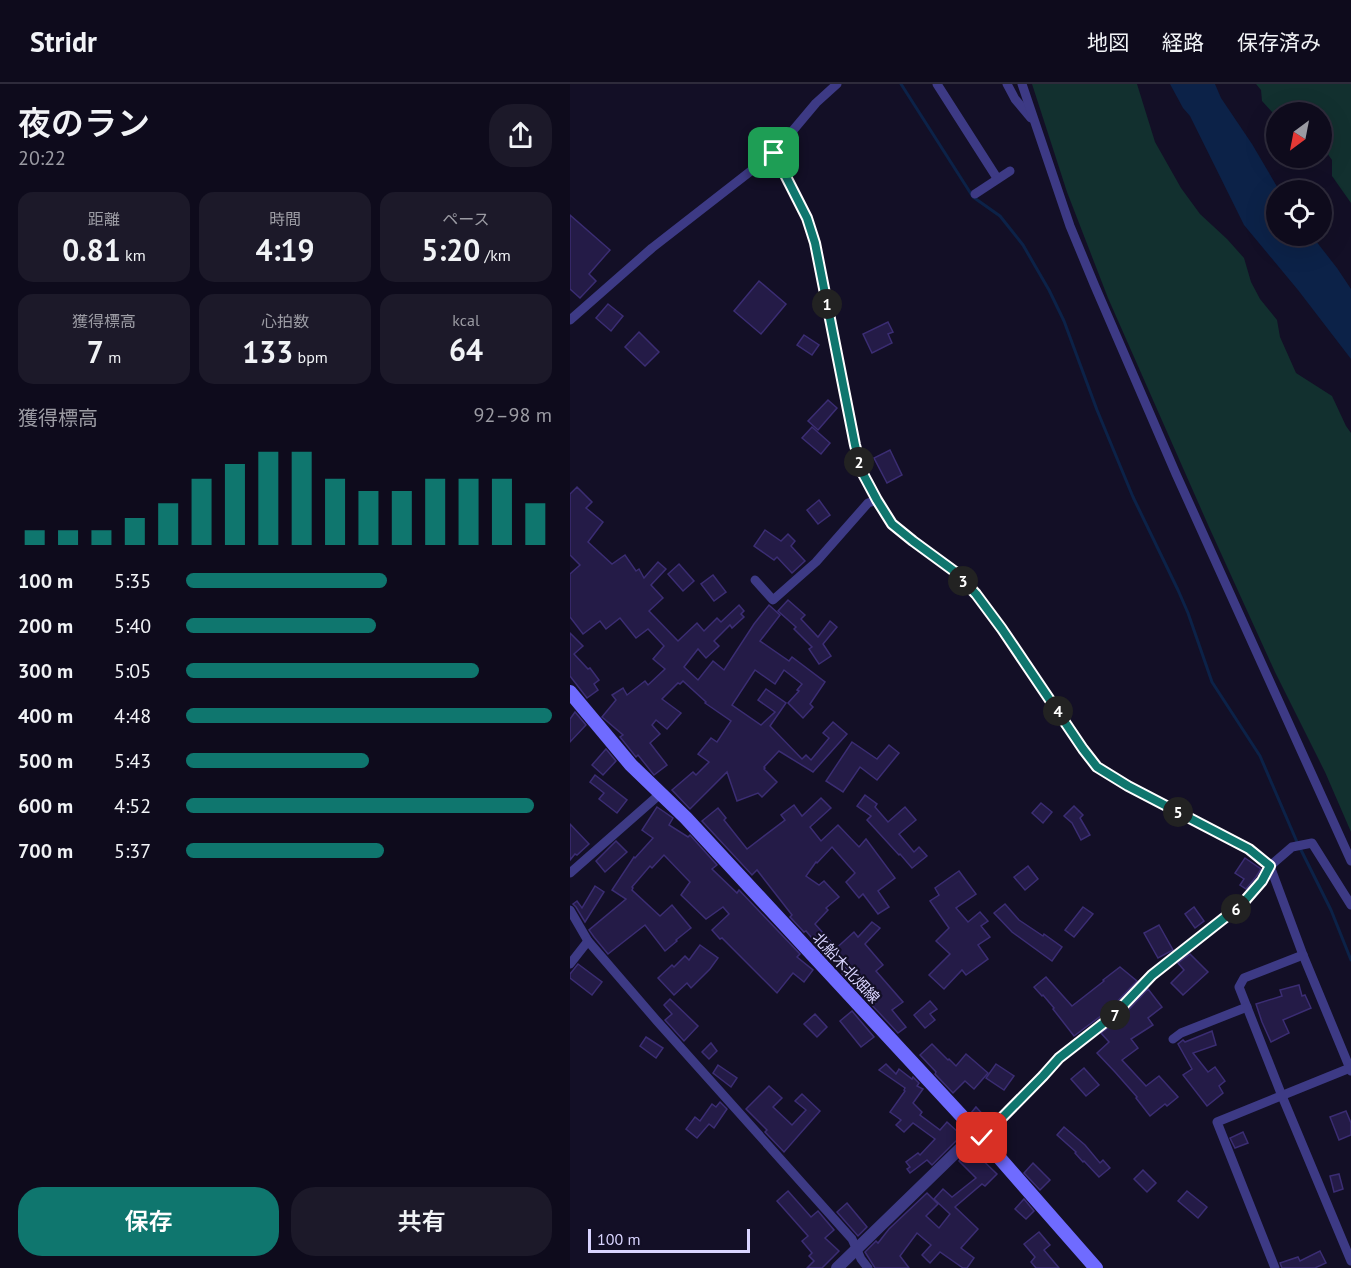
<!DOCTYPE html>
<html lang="ja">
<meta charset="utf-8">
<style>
:root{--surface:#0e0b1c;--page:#1c1929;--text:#f1f3f6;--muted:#9b9ba3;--line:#2e2b3b;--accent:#0f766e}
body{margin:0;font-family:"PT Sans","Noto Sans JP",sans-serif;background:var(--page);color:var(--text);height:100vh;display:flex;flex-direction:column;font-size:22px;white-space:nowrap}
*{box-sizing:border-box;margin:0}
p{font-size:20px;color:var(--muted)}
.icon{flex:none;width:33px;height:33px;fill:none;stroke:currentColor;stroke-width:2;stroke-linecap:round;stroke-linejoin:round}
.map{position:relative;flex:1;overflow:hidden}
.drawer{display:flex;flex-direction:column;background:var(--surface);width:570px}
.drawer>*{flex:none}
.needle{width:39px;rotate:212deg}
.controls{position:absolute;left:696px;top:18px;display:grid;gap:12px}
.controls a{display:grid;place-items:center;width:66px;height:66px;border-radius:50%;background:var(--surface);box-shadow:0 6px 24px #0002,0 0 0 2px var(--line);font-size:30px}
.scale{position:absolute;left:18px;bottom:15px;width:162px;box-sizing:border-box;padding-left:6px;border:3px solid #d9d4ff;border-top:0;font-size:16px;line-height:21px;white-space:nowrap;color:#d9d4ff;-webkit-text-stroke:4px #130f26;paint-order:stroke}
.pin{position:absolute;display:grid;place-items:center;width:51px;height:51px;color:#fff;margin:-26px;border-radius:12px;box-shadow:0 3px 9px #0006}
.km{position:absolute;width:30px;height:30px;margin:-15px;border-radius:50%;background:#222;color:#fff;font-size:16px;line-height:30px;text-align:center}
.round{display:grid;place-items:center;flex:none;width:63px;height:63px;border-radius:24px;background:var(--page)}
.headline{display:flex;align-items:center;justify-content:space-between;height:102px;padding:0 18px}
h1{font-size:33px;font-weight:600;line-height:45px}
.stats{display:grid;grid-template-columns:repeat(3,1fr);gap:9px;height:102px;padding:6px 18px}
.stats div{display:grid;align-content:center;border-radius:15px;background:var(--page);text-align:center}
.stats b{font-size:30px;font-weight:600}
.stats small{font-size:16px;font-weight:400}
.stats p{font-size:16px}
.chart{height:168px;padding:12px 18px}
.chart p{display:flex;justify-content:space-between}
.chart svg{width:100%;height:108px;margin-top:6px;stroke:var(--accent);stroke-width:6}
.cta{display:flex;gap:12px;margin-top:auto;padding:12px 18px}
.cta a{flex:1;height:69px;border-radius:24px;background:var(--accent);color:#fff;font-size:24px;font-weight:600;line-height:69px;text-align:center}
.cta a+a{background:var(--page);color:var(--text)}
ul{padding:0 18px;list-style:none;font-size:20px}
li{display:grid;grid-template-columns:96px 72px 1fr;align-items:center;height:45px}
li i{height:15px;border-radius:8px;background:var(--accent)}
header{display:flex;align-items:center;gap:36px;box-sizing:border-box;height:84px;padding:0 30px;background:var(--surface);border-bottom:2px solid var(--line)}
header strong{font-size:28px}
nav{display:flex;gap:33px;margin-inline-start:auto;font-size:21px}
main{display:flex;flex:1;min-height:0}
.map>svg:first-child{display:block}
</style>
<header>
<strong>Stridr</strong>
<nav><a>地図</a><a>経路</a><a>保存済み</a></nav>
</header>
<main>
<section class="drawer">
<div class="headline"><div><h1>夜のラン</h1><p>20:22</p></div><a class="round"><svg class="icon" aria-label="share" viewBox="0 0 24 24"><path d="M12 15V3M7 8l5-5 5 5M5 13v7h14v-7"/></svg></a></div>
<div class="stats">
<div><p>距離</p><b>0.81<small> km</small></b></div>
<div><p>時間</p><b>4:19</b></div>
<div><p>ペース</p><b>5:20<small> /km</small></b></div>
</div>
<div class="stats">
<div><p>獲得標高</p><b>7<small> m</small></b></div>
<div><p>心拍数</p><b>133<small> bpm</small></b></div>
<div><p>kcal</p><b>64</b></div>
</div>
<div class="chart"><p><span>獲得標高</span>92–98 m</p>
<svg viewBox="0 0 160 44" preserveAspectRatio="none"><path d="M5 44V38M15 44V38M25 44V38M35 44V33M45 44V27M55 44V17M65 44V11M75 44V6M85 44V6M95 44V17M105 44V22M115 44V22M125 44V17M135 44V17M145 44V17M155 44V27"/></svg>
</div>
<ul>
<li><b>100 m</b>5:35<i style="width:55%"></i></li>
<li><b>200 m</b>5:40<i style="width:52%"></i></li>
<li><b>300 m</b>5:05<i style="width:80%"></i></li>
<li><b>400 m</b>4:48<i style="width:100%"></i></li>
<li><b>500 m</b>5:43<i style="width:50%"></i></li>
<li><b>600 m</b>4:52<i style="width:95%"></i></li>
<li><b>700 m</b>5:37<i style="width:54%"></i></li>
</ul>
<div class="cta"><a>保存</a><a>共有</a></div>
</section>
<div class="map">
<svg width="781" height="1184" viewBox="0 0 781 1184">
<rect width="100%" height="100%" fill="#130f26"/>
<g fill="#12302f">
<path d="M462,0H567L585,58L611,104L630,130L657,155L674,174L681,198L690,215L707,236L710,253L726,289L762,312L776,342L781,349V748L755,688L705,588L639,443L538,214L497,108Z"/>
<path d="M686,0H781V119L762,92V76L752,62V28H710L703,29L692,17L691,6Z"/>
</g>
<path fill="#0c2248" d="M600,0H645L651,14L682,60L709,106H706V152H742L767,184L781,205V275L728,206L674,141L620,32L613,24Z"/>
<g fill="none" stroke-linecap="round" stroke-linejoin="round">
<path stroke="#0c2248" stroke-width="3" d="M331,0L403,113L430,132L453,161L479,206L494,237L527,326L563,413L608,506L618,529L642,598L690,672L727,758L761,826L781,876"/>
</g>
<g fill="#241b47" stroke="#3b2d73" stroke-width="1.5">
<path d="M0,131L40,166L19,190L26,197L10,214L0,205Z"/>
<path d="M189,197L216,220L191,250L164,227Z"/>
<path d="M38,220L53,232L41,247L26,234Z"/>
<path d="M318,238L323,248L318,250L322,259L302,269L293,250Z"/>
<path d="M69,248L89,268L75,282L55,263Z"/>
<path d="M234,251L249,261L242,271L227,261Z"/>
<path d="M258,316L267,324L248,346L238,337Z"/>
<path d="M242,343L260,359L251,370L232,354Z"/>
<path d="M320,366L332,391L317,399L304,374Z"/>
<path d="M7,403L22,418L16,424L33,438L18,458L42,480L55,471L66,487L69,485L74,494L88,478L96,485L81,501L93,514L79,527L108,557L127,539L134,547L147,534L151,538L169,521L174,527L171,530L174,533L162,544L160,541L144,557L149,562L136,574L128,565L114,583L128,596L143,577L154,586L184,540L199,521L210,531L190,557L219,577L222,573L255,598L240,620L243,623L233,634L218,619L229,607L227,606L232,600L214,586L205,600L185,586L162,621L191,641L205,628L188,616L196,605L216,619L200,642L232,675L236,671L241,676L259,654L253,649L263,638L277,650L243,688L209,667L194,683L195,684L194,685L207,698L192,713L188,709L167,717L157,688L120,725L102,706L123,688L126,691L139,678L128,670L141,654L147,658L161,637L135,619L136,618L113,597L110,600L108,599L92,615L111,629L97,645L86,636L82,641L90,650L80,659L97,681L84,691L68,671L66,673L50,653L53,651L32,633L46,616L42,611L53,604L57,611L75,597L78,601L95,585L83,575L94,562L78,545L66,554L50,534L36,545L30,537L13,550L0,533V490L10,481L0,471V410Z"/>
<path d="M249,416L260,431L248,440L237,426Z"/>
<path d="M195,446L211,457L218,450L225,457L221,462L235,477L222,489L207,473L204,476L184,462Z"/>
<path d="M109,480L124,497L113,507L98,490Z"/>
<path d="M143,491L156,508L144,517L131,500Z"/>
<path d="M218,516L235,531L231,535L248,553L260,537L267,543L253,560L261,572L249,580L239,565L242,563L224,545L226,543L208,527Z"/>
<path d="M0,549L13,562L4,570L18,585L20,584L29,596L24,600L28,606L17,614L0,592Z"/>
<path d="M5,628L16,641L0,658V635Z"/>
<path d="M282,658L307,675L319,661L329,669L307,696L290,683L273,708L256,697Z"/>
<path d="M36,665L46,677L33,691L22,681Z"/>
<path d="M25,691L57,716L47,729L29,715L34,709L20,698Z"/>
<path d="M295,711L307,720L305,723L318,738L335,723L346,736L329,750L344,768L349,763L357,772L342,784L330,770L329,771L297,736L301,732L287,722Z"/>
<path d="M251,714L261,724L240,743L251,757L268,741L289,763L296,755L325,794L308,807L319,823L308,830L293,810L289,814L276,798L285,789L262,763L247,779L246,778L236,792L249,801L254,797L269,813L256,824L258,826L245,840L261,858L252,866L236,847L234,848L220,833L222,831L187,786L182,791L132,737L148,724L156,734L154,736L177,765L215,736L211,731L224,721L232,732Z"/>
<path d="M471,719L482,728L473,739L462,729Z"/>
<path d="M504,722L513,731L510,734L520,751L511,756L502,739L494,732Z"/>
<path d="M87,723L103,734L99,741L118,753L120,751L147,781L142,785L167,809L169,806L230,870L227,873L243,886L234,898L223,889L207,909L152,854L150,855L142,846L159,830L153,823L136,835L111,811L120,798L94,771L82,784L80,782L62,803L63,804L62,806L90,832L102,821L121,844L106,856L107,857L95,867L75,841L38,870L24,853L19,846L56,815L42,806L64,773L65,774L83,754L72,746Z"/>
<path d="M0,740L19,760L7,771L5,770L0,776Z"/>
<path d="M46,757L57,768L35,788L26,777Z"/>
<path d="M675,774L691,785L686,793L676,805L670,801L674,795L665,789Z"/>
<path d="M458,782L468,795L455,806L444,793Z"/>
<path d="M389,787L406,810L386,824L398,838L410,828L418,837L411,842L420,853L408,861L418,875L396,891L392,886L374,905L359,891L380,870L366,857L379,844L360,817L369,811L365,804Z"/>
<path d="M25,802L34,808L15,838L6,823L3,820L7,817L12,824Z"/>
<path d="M435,820L449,836L473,852L474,850L492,863L482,877L442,848L424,829Z"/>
<path d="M513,823L523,830L504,853L495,846Z"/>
<path d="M624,823L634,837L625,844L615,830Z"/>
<path d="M302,838L310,844L295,860L313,881L306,887L333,918L322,926L336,943L328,949L272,889L277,885L262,868L284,848L288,853Z"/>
<path d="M589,841L603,866L588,874L574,849Z"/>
<path d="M130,861L148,874L140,885L121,904L117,899L104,911L88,894L102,881L104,883L115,872L119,876Z"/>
<path d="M620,870L638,888L613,911L601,899L614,886L608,879Z"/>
<path d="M8,880L32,898L22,911L0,894V890Z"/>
<path d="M550,883L567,897L539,926L504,952L483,925L484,924L473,911L472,912L464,903L476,893L502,922L534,897L533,896Z"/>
<path d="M729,901L732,912L735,911L741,924L713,936L719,949L701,958L692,938L686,920L712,912L710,906Z"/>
<path d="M578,905L592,923L578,934L583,941L561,955L568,964L552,976L576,1002L589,992L608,1013L597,1022L595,1020L580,1032L566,1014L567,1013L545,988L527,969L539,958L531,949L549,936Z"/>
<path d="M100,915L128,942L114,957L95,936L102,930L94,921Z"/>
<path d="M360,917L367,925L360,930L365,936L355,944L344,931Z"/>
<path d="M282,927L304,953L291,963L270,937Z"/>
<path d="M245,930L257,943L247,953L234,940Z"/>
<path d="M642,947L646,961L623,969L638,988L645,983L655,997L649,1002L653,1009L637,1022L613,991L622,985L608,960L613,956L615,958Z"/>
<path d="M76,953L93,964L86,974L70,962Z"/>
<path d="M141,959L147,967L139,975L132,968Z"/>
<path d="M362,960L378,976L379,975L386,982L396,970L418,989L404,1005L395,997L383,1009L365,990L366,988L350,971Z"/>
<path d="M316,980L326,990L329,985L342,995L343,993L349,999L347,1002L353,1005L343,1019L352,1028L350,1031L370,1046L377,1038L389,1049L387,1051L389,1054L362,1081L357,1076L340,1089L337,1085L340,1083L336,1078L348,1069L350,1071L365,1055L343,1039L334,1048L326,1041L331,1036L320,1028L335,1007L334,1006L335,1004L309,986Z"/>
<path d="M426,980L444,992L434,1006L416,994Z"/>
<path d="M148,981L167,994L161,1003L143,989Z"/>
<path d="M514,984L529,1001L516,1012L501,995Z"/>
<path d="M199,1002L212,1014L203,1023L222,1041L236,1026L225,1017L232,1010L250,1027L214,1068L195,1048L197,1046L176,1025Z"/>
<path d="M150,1018L157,1025L144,1044L139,1040L127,1054L116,1045L125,1033L130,1037L142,1020L146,1023Z"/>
<path d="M406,1023L419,1037L414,1043L401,1029Z"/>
<path d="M776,1027L781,1039V1051L769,1056L760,1033Z"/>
<path d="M494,1043L515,1061L530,1079L533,1076L540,1084L529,1093L514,1077L513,1078L505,1069L506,1068L487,1051Z"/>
<path d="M673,1048L678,1059L665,1064L660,1054Z"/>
<path d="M401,1065L427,1090L415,1102L412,1100L385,1123L408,1145L391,1164L404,1174L397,1184H393L370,1168L360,1179L352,1171L361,1161L347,1149L330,1172L339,1184H305L295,1168L306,1157L308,1159L319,1145L357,1109L368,1120L356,1132L369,1144L380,1130L364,1115L373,1105L382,1113L406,1094L389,1077Z"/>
<path d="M463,1079L480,1096L470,1106L454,1089Z"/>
<path d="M573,1086L586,1099L577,1108L564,1095Z"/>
<path d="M769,1090L773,1105L764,1108L760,1092Z"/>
<path d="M218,1107L241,1133L248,1127L264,1146L255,1154L269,1167L252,1184H237L244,1177L239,1172L242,1169L232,1157L238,1152L207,1117Z"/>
<path d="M617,1107L637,1123L628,1134L608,1117Z"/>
<path d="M454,1115L464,1127L456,1135L445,1125Z"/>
<path d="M277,1119L297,1143L288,1152L267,1128Z"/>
<path d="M469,1148L480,1161L474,1166L489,1184H466L461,1178L465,1173L454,1160Z"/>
<path d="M750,1167L756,1179L745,1184H712L710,1179L728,1173L730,1177Z"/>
</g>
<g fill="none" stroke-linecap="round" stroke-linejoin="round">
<g stroke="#3d3a85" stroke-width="9">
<path d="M367,0L427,94"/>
<path d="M437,0L445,15L461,34"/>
<path d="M452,0L500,142L524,200L606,390L781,777"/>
<path d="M204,69L237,134L245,159L285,361L292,388L307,416L322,440L384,487L406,510L432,545L513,665L527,683L558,702L679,765L700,782L733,871L781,987"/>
<path d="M405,110L440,87"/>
<path d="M0,236L82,164L204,69L246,19L267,0"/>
<path d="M185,496L203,516L246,478L298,419L307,416"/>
<path d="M0,789L90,710"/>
<path d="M0,826L18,857L87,937L282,1155L291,1175L298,1184"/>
<path d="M733,871L674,894L669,903L712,1012L781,1177"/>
<path d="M0,880L18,857"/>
<path d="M603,955L611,949L677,923"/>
<path d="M412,1054L473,992L489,974L544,931L582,891L672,820L692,797L700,782L722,763L742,759L781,821"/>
<path d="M705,1184L647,1038L780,984"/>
</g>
<path stroke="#3d3a85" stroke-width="12" d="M267,1184L406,1049"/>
<path stroke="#6f6bff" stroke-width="14" d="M0,608L61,681L116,734L412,1054L526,1184"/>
</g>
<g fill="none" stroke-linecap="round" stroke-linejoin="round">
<defs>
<path id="route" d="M204,69L237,134L245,159L285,361L292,388L307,416L322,440L343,457L384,487L406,510L432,545L513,665L527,683L558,702L679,765L700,782L692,797L672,820L582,891L544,931L489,974L473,992L412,1054"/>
</defs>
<use href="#route" stroke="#fff" stroke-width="12"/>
<use href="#route" stroke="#0f766e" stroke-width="8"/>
</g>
<g text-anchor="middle" stroke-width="4.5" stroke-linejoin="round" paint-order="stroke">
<g font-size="15" fill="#d9d4ff" stroke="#130f26">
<text transform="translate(276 884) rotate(47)" y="5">北船木北畑線</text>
</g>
</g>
</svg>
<div class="controls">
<a><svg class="needle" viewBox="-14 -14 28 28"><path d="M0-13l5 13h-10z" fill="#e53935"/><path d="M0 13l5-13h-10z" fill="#9b9ba3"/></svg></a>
<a><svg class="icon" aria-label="locate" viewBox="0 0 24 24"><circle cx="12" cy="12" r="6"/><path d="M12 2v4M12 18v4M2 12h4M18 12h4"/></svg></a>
</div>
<div class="scale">100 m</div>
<div class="pin" style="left:204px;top:69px;background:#1e9e55"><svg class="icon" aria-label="arrive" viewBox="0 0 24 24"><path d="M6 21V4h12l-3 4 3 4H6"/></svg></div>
<div class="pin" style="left:412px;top:1054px;background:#d93025"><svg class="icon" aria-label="check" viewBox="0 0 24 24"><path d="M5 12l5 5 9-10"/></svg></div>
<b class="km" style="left:257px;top:220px">1</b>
<b class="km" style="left:289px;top:378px">2</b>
<b class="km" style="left:393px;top:497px">3</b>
<b class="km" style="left:488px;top:627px">4</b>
<b class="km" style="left:608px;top:728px">5</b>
<b class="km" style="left:666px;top:825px">6</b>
<b class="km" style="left:545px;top:931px">7</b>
</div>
</main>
